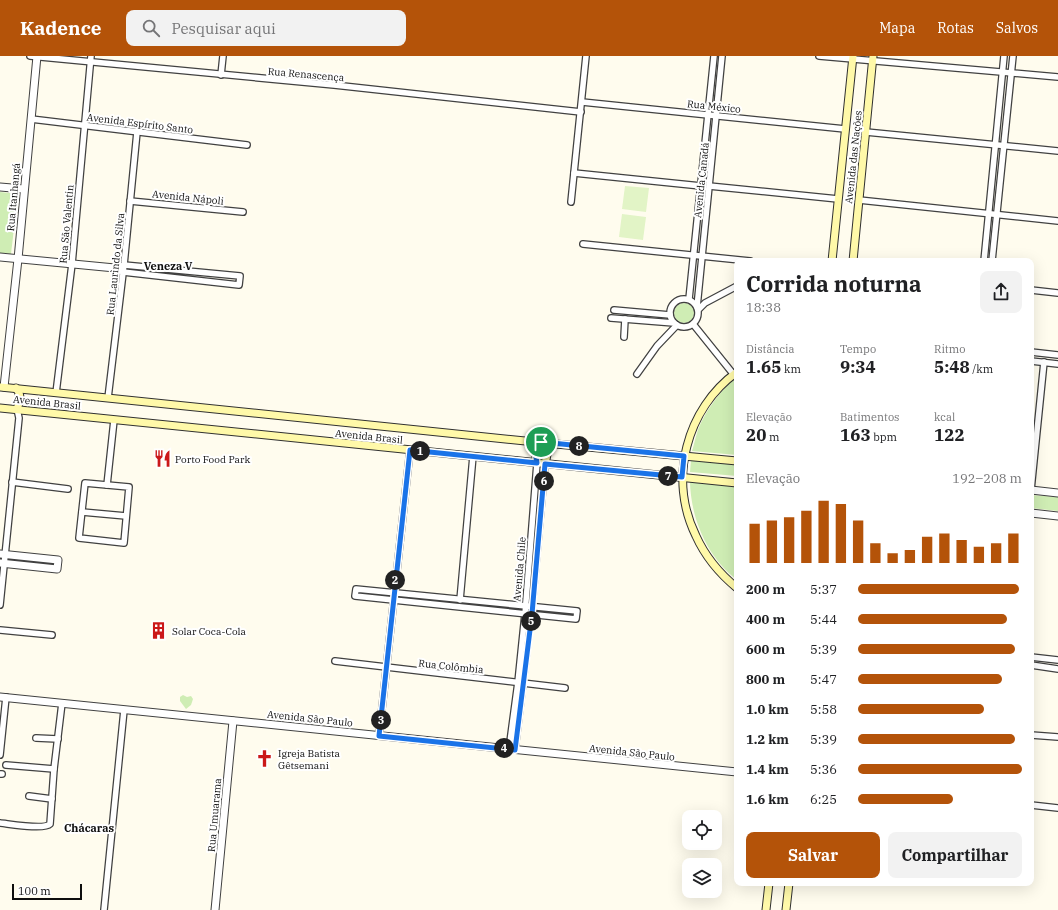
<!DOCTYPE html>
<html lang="pt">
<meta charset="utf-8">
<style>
:root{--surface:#fff;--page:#f2f2f2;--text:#202124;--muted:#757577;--accent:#b45309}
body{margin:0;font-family:"IBM Plex Serif",serif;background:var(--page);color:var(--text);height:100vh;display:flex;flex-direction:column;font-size:15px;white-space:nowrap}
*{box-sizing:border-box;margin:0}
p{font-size:13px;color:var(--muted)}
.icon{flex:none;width:22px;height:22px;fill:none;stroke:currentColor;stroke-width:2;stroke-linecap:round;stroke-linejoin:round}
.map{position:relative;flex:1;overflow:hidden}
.details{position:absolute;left:734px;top:202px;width:300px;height:628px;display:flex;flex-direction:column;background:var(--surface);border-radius:8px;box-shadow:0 4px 16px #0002}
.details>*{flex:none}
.controls{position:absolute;left:682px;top:754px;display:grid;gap:8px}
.controls a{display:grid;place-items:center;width:40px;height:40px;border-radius:8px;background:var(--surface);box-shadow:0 4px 16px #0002;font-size:20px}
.scale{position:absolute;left:12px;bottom:10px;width:70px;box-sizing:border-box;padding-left:4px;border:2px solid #0e0e0e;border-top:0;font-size:11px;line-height:14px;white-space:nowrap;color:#0e0e0e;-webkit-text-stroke:3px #fff;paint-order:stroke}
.pin{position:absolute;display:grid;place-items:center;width:34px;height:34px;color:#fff;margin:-17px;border:2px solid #fff;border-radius:50%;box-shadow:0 1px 4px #0007}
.km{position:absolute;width:20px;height:20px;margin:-10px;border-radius:50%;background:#222;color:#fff;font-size:11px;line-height:20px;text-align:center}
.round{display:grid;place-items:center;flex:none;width:42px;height:42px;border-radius:8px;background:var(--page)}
.headline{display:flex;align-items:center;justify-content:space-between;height:68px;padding:0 12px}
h1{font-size:22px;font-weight:800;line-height:30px}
.figures{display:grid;grid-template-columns:repeat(3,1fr);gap:6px;height:68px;padding:4px 12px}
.figures div{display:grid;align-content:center}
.figures b{font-size:17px;font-weight:800}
.figures small{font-size:11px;font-weight:400}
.figures p{font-size:11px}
.chart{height:112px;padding:8px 12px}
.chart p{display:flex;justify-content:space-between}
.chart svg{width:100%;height:72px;margin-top:4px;stroke:var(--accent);stroke-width:6}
.primary-button{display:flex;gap:8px;margin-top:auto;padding:8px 12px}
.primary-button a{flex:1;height:46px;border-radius:8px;background:var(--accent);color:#fff;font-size:16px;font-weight:800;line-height:46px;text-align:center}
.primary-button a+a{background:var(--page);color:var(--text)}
ul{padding:0 12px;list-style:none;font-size:13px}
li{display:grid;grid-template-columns:64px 48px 1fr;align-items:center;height:30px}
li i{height:10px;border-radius:5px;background:var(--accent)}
header{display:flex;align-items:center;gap:24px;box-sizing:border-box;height:56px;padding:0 20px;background:var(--accent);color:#fff}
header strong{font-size:19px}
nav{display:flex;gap:22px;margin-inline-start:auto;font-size:14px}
.search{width:280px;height:36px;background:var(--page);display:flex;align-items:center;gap:10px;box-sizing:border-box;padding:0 14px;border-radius:8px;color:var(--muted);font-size:15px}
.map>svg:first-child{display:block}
</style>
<header>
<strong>Kadence</strong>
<div class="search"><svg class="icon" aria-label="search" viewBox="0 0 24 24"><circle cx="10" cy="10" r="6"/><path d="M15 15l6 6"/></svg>Pesquisar aqui</div>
<nav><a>Mapa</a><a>Rotas</a><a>Salvos</a></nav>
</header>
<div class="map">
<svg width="1058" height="854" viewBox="0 0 1058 854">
<rect width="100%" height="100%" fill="#fffcee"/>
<g fill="#cfedb4">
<path d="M0,136L18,138L11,198L0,197Z"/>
<circle cx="684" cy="257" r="10"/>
<path d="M737,321V399L692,395C694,389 695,383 697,377C703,358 721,333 737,321Z"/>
<path d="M691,404L737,409V420L690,416Z"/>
<path d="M690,426L737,431V524C707,501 691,463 690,426Z"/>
<path d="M1031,439L1058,441V455L1031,452Z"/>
<path d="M183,639L187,641L191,640L193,643L191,649L186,653L180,645V641Z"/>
</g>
<g fill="#e2f4c6">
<path d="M625,130L649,132L646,156L622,153Z"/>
<path d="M622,158L646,161L643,184L619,181Z"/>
</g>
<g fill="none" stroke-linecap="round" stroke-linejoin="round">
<defs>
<g id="minor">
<path d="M30,0L334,29L581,56"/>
<path d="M819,0L1058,21"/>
<path d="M221,19L223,0"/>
<path d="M582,46L845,73"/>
<path d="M31,63L247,89"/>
<path d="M866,76L1058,95"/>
<path d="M574,117L701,130"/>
<path d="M709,130L838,143"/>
<path d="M859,144L1058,165"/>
<path d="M130,145L243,156"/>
<path d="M571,146L586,0"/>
<path d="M583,188L750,205"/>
<path d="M984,205L1004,0"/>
<path d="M992,205L1013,0"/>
<path d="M124,209L240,220L239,229L123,216L115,212Z"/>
<path d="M1031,234L1058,237"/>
<circle cx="684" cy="257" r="14"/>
<path d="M689,243L714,0"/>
<path d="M697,251L722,0"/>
<path d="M614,254L670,259"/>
<path d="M698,254L705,247L737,230"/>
<path d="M611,262L674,267"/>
<path d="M693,268L734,319"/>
<path d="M624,281L625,263"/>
<path d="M1031,296L1058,299"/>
<path d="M1031,305L1058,308"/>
<path d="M637,318L657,290L677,269"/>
<path d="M56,337L72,208L91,0"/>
<path d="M108,342L124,209L137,76"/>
<path d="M1031,385L1034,396"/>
<path d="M12,426L68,433"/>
<path d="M85,427L129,431L124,487L79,482Z"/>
<path d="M107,429L114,364"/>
<path d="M1031,434L1044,306"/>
<path d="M82,456L126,460"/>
<path d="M356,533L577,555L576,563L355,540Z"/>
<path d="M460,544L473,400"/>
<path d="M0,549L19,362L17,353"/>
<path d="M0,574L52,579"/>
<path d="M1031,601L1058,604"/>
<path d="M335,605L565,632"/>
<path d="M1031,609L1058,613"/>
<path d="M1031,679L1058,681"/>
<path d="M379,680L410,394"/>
<path d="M36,682L58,683"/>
<path d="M509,693L518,626L525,558L537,407"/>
<path d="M515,693L532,551L545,408"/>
<path d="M0,699L6,641"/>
<path d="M6,709L54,713"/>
<path d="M0,718H2"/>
<path d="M29,740L52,743"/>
<path d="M1031,749L1058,752"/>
<path d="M0,767C10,768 44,774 50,768L54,713L62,647"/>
<path d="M104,854L124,654"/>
</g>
<g id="tertiary">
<path d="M0,131L24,133"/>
<path d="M0,201L115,212"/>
<path d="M4,331L18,203L37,0"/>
<path d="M1031,434L1058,437"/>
<path d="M1031,457L1058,460"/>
<path d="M0,498L58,504L57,513L0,507"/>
<path d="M0,641L737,716"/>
<path d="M215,854L233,665"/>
</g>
<g id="secondary">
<path d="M832,205L853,0"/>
<path d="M853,205L873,0"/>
<path d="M737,316C686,353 668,423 696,480C705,500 720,518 737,532"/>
<path d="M0,331L545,387L737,405"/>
<path d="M16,332C22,339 20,345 17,353"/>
<path d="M0,352L737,427"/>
<path d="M545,387L548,394L545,408"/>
<path d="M537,407C535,399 535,392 541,386"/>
<path d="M766,854L769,827"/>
<path d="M786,854L789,827"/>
</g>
</defs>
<use href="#minor" stroke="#414141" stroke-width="8"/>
<use href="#tertiary" stroke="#414141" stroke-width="9"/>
<use href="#secondary" stroke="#303030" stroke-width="9"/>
<use href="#minor" stroke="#fff" stroke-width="5.5"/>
<use href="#tertiary" stroke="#fff" stroke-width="7"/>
<use href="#secondary" stroke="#fff9a9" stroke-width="7"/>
</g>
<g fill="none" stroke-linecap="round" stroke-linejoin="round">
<defs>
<path id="route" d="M541,386L684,400L682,421L545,408L532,558L515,694L379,680L410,394L537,407C535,399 535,392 541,386Z"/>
</defs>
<use href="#route" stroke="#fff" stroke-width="8"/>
<use href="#route" stroke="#1a73e8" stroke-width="5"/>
</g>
<defs>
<symbol id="restaurant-bare" viewBox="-9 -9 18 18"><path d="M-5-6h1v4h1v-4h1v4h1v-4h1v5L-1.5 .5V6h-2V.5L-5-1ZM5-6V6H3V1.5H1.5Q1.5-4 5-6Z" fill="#cb1819" stroke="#fff" stroke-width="2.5" paint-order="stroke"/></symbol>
<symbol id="building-bare" viewBox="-9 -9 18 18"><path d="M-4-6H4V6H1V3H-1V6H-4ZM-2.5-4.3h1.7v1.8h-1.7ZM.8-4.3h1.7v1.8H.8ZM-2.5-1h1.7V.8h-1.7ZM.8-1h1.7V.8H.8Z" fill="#cb1819" stroke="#fff" stroke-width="2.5" paint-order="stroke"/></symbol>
<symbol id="church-bare" viewBox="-9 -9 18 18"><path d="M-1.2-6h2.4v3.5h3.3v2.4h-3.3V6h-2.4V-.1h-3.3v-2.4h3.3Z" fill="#cb1819" stroke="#fff" stroke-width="2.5" paint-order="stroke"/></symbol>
</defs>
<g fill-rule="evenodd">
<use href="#restaurant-bare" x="150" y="390" width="25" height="25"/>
<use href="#building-bare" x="146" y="562" width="25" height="25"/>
<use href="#church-bare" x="252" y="690" width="25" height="25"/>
</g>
<g text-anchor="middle" stroke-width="4" stroke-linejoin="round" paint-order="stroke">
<g font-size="10" fill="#0e0e0e" stroke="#fff">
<text transform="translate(306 18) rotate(5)" y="4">Rua Renascença</text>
<text transform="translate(714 50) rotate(6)" y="4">Rua México</text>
<text transform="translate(140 67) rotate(7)" y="4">Avenida Espírito Santo</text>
<text transform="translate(853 101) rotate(-84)" y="4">Avenida das Nações</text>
<text transform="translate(701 124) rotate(-84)" y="4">Avenida Canadá</text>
<text transform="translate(13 141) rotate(-85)" y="4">Rua Itanhangá</text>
<text transform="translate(188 141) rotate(6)" y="4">Avenida Nápoli</text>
<text transform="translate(66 168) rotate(-85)" y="4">Rua São Valentin</text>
<text transform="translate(115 208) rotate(-84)" y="4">Rua Laurindo da Silva</text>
<text transform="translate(47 346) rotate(6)" y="4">Avenida Brasil</text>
<text transform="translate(369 380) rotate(6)" y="4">Avenida Brasil</text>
<text transform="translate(519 513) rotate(-85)" y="4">Avenida Chile</text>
<text transform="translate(451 610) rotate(6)" y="4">Rua Colômbia</text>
<text transform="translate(310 662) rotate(6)" y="4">Avenida São Paulo</text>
<text transform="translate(632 696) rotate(6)" y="4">Avenida São Paulo</text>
<text transform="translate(214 759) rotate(-85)" y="4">Rua Umuarama</text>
</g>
<g font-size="10" fill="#0e0e0e" stroke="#fff" text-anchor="start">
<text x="175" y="407">Porto Food Park</text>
<text x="172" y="579">Solar Coca-Cola</text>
<text x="278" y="701">Igreja Batista<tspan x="278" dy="12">Gêtsemani</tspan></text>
</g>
<g font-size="11" font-weight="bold" fill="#0e0e0e" stroke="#fff">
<text x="168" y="214">Veneza V</text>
<text x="89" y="776">Chácaras</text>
</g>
</g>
</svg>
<div class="controls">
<a><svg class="icon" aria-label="locate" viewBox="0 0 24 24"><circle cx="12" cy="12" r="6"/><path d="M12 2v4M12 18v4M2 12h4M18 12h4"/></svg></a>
<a><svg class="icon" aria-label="layers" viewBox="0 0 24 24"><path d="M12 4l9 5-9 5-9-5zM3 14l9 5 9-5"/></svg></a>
</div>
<div class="scale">100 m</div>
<div class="pin" style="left:541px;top:386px;background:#1e9e55"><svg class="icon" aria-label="arrive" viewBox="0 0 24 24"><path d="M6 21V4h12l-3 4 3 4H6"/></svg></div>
<b class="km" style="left:420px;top:395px">1</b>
<b class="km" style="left:395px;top:524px">2</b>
<b class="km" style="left:381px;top:664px">3</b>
<b class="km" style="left:504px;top:692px">4</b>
<b class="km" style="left:531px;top:565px">5</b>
<b class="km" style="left:544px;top:425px">6</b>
<b class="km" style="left:668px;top:420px">7</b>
<b class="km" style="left:579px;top:390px">8</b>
<section class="details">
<div class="headline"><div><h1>Corrida noturna</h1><p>18:38</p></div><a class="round"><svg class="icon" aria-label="share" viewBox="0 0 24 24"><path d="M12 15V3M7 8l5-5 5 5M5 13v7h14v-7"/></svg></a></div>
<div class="figures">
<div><p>Distância</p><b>1.65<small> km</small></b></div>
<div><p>Tempo</p><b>9:34</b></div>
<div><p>Ritmo</p><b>5:48<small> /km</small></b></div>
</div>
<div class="figures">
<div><p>Elevação</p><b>20<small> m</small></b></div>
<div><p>Batimentos</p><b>163<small> bpm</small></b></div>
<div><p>kcal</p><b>122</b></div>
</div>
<div class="chart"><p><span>Elevação</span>192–208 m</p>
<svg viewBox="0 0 160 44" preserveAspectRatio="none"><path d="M5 44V20M15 44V18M25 44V16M35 44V12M45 44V6M55 44V8M65 44V18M75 44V32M85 44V38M95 44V36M105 44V28M115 44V26M125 44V30M135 44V34M145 44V32M155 44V26"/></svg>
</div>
<ul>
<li><b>200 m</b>5:37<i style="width:98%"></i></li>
<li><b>400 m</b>5:44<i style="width:91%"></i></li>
<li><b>600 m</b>5:39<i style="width:96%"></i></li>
<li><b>800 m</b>5:47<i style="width:88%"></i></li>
<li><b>1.0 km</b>5:58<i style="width:77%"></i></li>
<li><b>1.2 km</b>5:39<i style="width:96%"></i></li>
<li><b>1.4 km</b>5:36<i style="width:100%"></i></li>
<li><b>1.6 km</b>6:25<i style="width:58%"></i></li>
</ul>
<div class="primary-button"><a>Salvar</a><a>Compartilhar</a></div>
</section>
</div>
